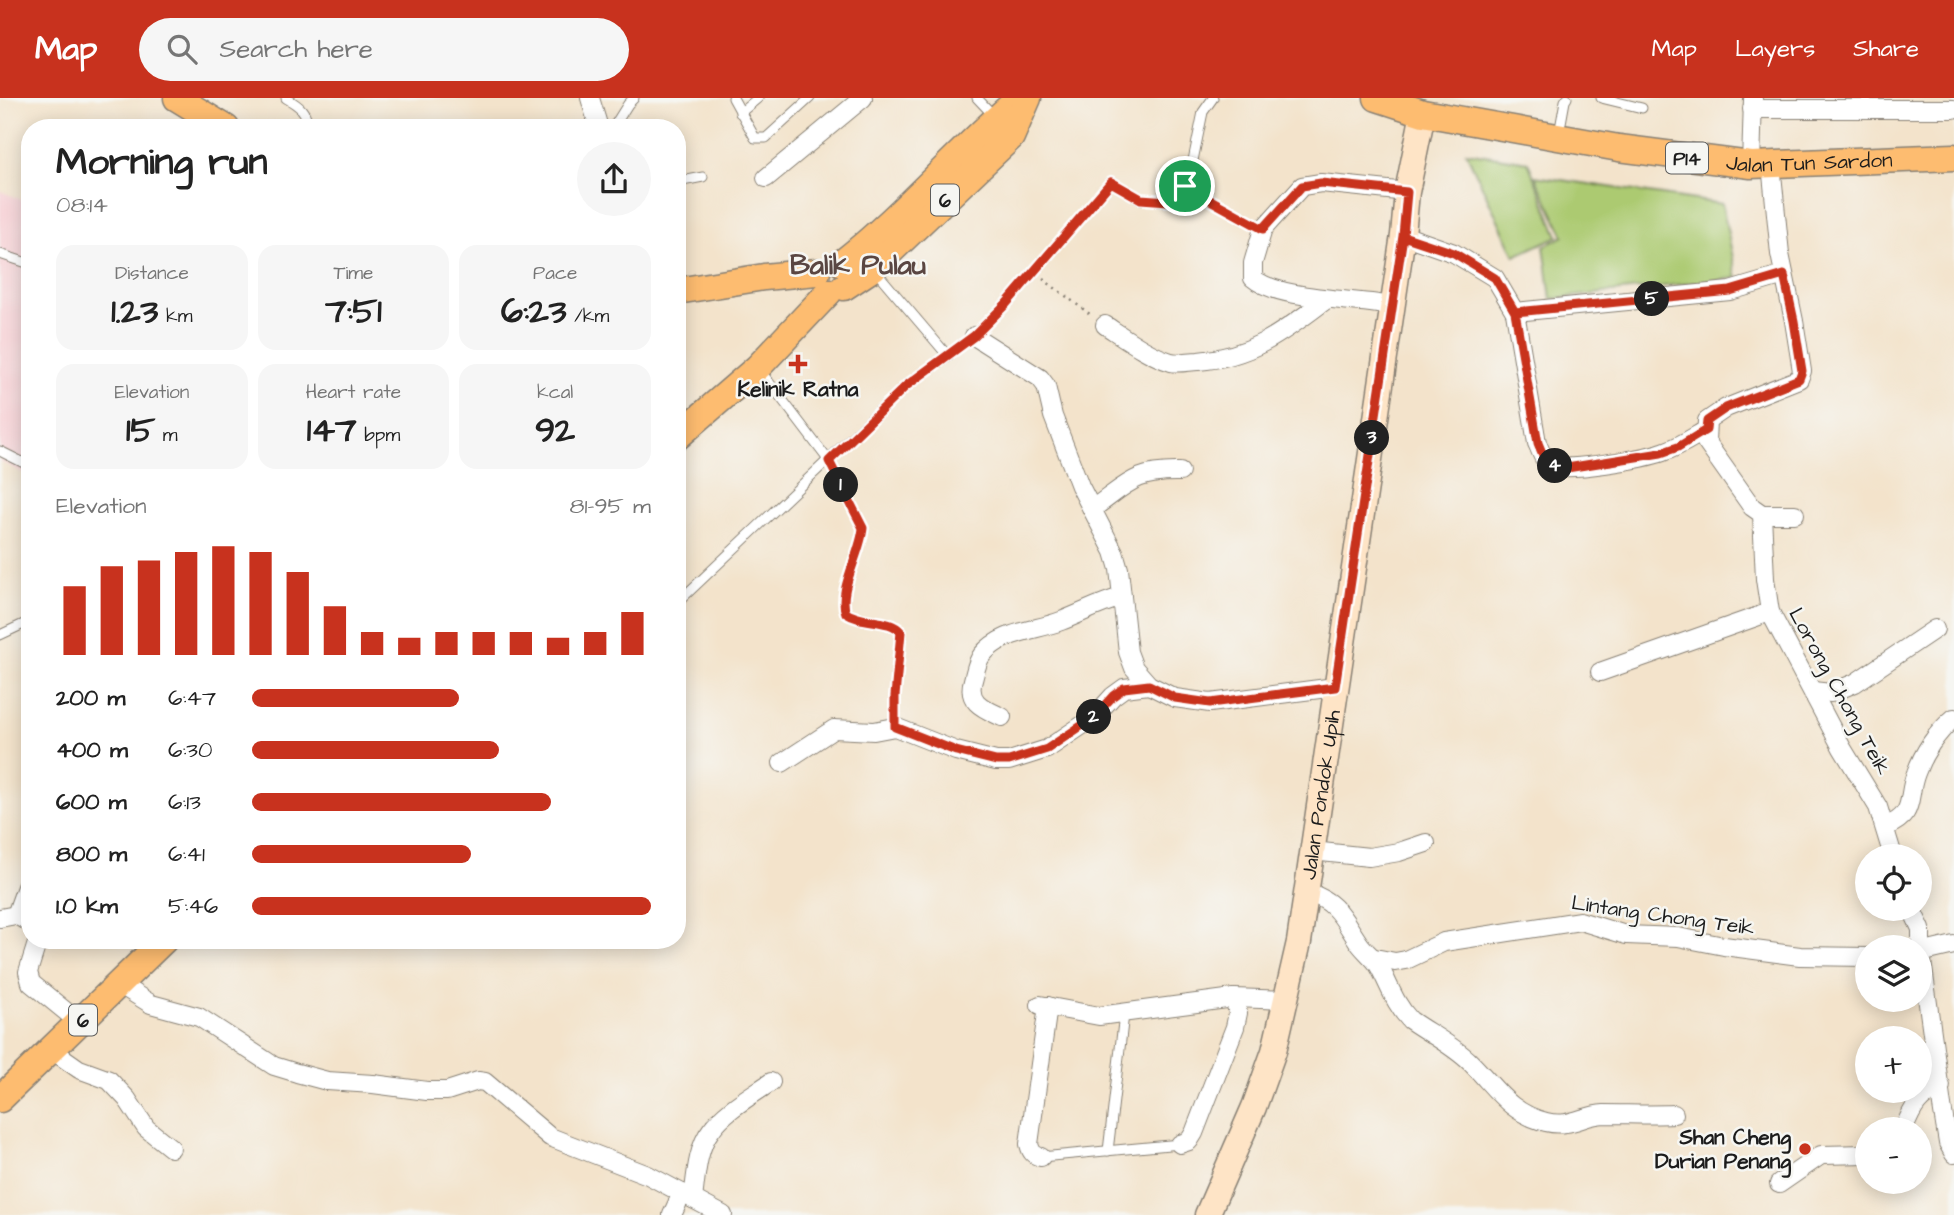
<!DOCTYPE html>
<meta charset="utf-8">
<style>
:root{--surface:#fff;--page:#f6f6f6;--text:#222;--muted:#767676;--accent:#c8321e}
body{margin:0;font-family:"Architects Daughter",sans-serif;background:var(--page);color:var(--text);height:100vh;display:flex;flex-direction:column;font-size:26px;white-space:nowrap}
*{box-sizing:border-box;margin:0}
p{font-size:23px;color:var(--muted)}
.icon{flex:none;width:38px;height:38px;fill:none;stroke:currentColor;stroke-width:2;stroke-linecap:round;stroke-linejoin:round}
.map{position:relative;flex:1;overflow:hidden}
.panel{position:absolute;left:21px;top:21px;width:665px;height:830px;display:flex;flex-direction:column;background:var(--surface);border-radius:28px;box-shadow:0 4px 18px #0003}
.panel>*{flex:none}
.tools{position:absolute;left:1855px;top:746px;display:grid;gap:14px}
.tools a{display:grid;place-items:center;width:77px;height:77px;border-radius:50%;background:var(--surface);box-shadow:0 4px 18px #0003;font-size:35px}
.pin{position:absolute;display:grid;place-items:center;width:60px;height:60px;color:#fff;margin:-30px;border:4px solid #fff;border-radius:50%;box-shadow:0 2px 7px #0007}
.km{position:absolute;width:35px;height:35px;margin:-18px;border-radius:50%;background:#222;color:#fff;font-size:19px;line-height:35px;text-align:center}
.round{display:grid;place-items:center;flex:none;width:74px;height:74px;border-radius:37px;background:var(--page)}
.summary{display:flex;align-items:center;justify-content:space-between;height:119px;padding:0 35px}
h1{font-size:38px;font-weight:700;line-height:52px}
.stats{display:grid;grid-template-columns:repeat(3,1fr);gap:10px;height:119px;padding:7px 35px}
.stats div{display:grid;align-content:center;border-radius:18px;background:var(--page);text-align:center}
.stats b{font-size:35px;font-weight:700}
.stats small{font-size:19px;font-weight:400}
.stats p{font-size:19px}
.chart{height:196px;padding:14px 35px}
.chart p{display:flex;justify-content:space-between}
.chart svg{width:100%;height:126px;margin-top:7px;stroke:var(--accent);stroke-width:6}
ul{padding:0 35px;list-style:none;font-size:23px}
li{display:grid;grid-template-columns:112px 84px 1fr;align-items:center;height:52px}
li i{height:18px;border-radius:9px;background:var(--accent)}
header{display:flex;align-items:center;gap:42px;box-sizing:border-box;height:98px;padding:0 35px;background:var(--accent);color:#fff}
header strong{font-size:33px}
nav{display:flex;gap:38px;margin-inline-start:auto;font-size:24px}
.search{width:490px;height:63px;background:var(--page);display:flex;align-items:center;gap:18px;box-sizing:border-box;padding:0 24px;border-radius:38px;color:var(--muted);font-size:26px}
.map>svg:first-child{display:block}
</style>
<header>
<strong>Map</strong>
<div class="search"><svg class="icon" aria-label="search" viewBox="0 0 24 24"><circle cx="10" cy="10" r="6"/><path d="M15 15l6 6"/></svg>Search here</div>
<nav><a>Map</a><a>Layers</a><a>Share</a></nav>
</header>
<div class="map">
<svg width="1954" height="1117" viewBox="0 0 1954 1117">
<rect width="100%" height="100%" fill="#f6f6f2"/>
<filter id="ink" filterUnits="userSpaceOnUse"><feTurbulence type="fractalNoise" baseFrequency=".0143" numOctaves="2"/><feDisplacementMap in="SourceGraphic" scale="14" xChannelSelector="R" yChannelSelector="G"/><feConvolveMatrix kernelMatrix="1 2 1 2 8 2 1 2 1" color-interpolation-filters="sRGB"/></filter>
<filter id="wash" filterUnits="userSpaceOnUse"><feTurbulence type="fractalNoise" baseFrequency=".00686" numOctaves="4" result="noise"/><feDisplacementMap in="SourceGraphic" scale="28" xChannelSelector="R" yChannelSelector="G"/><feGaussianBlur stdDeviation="1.57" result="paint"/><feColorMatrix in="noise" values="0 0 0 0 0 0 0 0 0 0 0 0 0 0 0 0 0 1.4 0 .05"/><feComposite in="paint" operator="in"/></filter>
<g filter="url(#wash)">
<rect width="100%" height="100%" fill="#f3e3cb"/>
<path fill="#f7cfd4" d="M0,93L30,105V379L0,363Z"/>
<g fill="#acca71" stroke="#647346" stroke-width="2">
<path d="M1466,54L1528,64L1558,138L1515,158Z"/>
<path d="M1535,78L1722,106L1737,180L1551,201L1544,148L1564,138Z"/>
</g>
</g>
<g filter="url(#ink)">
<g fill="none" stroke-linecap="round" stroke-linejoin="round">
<defs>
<g id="service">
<path d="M286,0C298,7 309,14 307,30"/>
<path d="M733,0L755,40H766L810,0"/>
<path d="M977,0L995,19"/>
<path d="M1601,0L1642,10"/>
<path d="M740,15L758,0"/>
<path d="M613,30L628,6L634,0"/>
<path d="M1559,36L1565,3L1567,0"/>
<path d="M677,84L703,79"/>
<path d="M0,156L30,166"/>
<path d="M874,171L948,258"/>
<path d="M759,271L829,363"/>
<path d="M0,353L30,368"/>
<path d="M677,505L906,288L974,238L1006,206L1111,84L1141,101L1168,103L1185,88L1190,77L1203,14L1213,0"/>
<path d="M0,537L30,523"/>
<path d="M1108,1053L1124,916"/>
<path d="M1041,1059L1180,1046"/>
</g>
<g id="minor">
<path d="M590,0L599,30"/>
<path d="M1752,11H1954"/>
<path d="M1771,66L1780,156L1794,223L1802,273L1799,281L1726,310L1707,323L1706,344L1752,409L1762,416L1765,481L1770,514L1842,650L1878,709L1893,758"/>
<path d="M1751,67L1753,1"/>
<path d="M766,80L863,0"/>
<path d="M1403,137L1454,155L1495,180L1515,214L1537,345C1541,353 1543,363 1551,367C1565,375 1646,360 1663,354C1679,349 1692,340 1706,332"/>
<path d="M1392,208C1357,201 1278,202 1253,180V165L1263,131L1302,88L1321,85L1407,94"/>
<path d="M1515,214L1730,193L1784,177"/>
<path d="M1105,227C1125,240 1148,257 1171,264C1179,266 1190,263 1198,263C1253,259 1286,232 1327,201"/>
<path d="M974,238L1040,280L1046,288L1053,318L1080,388L1114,454L1119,471L1128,554L1134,570L1149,587L1175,600L1210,605L1335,589"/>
<path d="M1092,411C1128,386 1134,373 1180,374"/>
<path d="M1762,416H1795"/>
<path d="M1600,574L1770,514"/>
<path d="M1813,593L1831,595L1855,585L1935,531"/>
<path d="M1002,619C985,611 966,605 973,582C975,575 977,563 982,557C1001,533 1035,533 1061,523C1082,515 1100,505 1122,499"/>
<path d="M782,665L834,631L874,633L895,629L956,653L996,663H1009L1047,651L1093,620L1113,598L1124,590L1149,587"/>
<path d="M1885,729C1917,716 1906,701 1916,675C1923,655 1937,634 1954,620"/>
<path d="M1312,753L1369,759L1399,754L1426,745"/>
<path d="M1307,794C1338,804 1342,820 1359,845C1366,855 1375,860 1380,870C1390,889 1395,906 1410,922C1430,936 1454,948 1471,965C1496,990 1509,1015 1546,1024C1570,1030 1583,1017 1604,1016C1628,1016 1651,1017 1674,1016"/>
<path d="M1911,810L1921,831V855L1942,1008L1948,1045L1954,1056"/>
<path d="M16,817L30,778"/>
<path d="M0,820L16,817L30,825"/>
<path d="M38,842L28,874L31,885L80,925"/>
<path d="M1920,855L1954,847"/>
<path d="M1375,860L1395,864L1406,862L1444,844L1580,823L1626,837L1678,839L1724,848L1800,858L1867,859"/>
<path d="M119,886L151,906L199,919L274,968L297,975L327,983L373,986L427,993H447L478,983L485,984L550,1039L648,1077L723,1117"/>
<path d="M1040,907L1099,918L1234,900L1287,902"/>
<path d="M52,952L79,971L109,982L127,1001L146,1030L171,1050"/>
<path d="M1904,1031C1913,1008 1919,999 1941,988"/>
<path d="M1180,1046L1189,1043L1194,1035L1235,929L1238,915L1234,900"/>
<path d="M1041,1059C1033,1057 1031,1054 1029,1046L1048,908"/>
<path d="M1779,1086L1821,1057L1867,1056"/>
<path d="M693,1101C696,1079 697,1050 711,1032C725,1012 751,998 771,984"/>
<path d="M672,1117L682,1095"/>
</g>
<g id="secondary">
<path id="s1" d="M1207,1117L1254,1009L1274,953L1299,844L1403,137L1407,94L1423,15"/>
</g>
<g id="primary">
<path d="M177,0L226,30"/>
<path id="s2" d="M1377,0L1423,15L1619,50L1751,67L1954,59"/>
<path d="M842,165C906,115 958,52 1020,0"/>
<path d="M844,189L873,170L1011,39L1028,0"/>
<path d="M677,193L764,179L817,174"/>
<path d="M677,339L758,269L829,194"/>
<path d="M0,1001L164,842"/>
</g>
</defs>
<use href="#service" stroke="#888074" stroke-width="11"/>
<use href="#minor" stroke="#888074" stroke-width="20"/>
<use href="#secondary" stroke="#888074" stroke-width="27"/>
<use href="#primary" stroke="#888074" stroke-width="29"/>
<g stroke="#888074" stroke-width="2.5" stroke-dasharray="2 5" stroke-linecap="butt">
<path d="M1197,95L1250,123"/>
<path d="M1043,181L1091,217"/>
<path d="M835,376C843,390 860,414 863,430C867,458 835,487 846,515C862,526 889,519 901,534L895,614"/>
</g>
<use href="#service" stroke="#fff" stroke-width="9"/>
<use href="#minor" stroke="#fff" stroke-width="18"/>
<use href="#secondary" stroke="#fee4c6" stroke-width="24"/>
<use href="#primary" stroke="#fdbc70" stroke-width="26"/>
</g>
</g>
<g fill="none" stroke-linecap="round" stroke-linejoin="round" filter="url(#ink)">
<defs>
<path id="route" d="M1185,88L1168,103L1141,101L1111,84L1006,206L974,238L906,288L829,363L863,430C861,455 837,493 846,515C862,526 890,520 901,534L895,598V629L956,653L996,663H1009L1047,651L1093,620L1113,598L1124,590L1149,587L1175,600L1210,605L1335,589L1403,138L1454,155L1495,180L1515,214L1538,345L1545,362L1550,367L1567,370L1661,355L1678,349L1706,332L1707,323L1726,310L1799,281L1802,273L1794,223L1784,177L1730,193L1515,214L1495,180L1454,155L1403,138L1407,94L1321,85L1302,88L1263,131L1185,88"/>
</defs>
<use href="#route" stroke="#fff" stroke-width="14"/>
<use href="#route" stroke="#c8321e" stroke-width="9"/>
</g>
<g fill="#c8321e" stroke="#f6f6f2" stroke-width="2.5">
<path d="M794.5 255.5h7v7h7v7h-7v7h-7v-7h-7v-7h7z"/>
<circle cx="1805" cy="1051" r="7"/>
</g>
<g text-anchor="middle" stroke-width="5" stroke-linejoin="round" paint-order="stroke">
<g fill="#f6f6f2" stroke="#5d5d5c" stroke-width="2">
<rect x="1666" y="44.5" width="42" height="31" rx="5"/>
<rect x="931" y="86.5" width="28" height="31" rx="5"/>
<rect x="69" y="906.5" width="28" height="31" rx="5"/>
</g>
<g font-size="19" font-weight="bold" fill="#1c1c1c">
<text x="1687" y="67">P14</text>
<text x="945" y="109">6</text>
<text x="83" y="929">6</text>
</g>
<g font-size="21" fill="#1c1c1c" stroke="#f6f6f2">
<text dy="7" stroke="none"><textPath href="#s2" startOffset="439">Jalan Tun Sardon</textPath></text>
<text transform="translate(1840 593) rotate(61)" y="7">Lorong Chong Teik</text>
<text dy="7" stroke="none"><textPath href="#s1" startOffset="438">Jalan Pondok Upih</textPath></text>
<text transform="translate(1663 817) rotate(8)" y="7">Lintang Chong Teik</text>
</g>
<g font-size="21" font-weight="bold" fill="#1c1c1c" stroke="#f6f6f2">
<text x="798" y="298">Kelinik Ratna</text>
<text x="1791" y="1046" text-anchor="end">Shan Cheng<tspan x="1791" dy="24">Durian Penang</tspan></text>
</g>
<g font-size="28" font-weight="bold" fill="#5a4642" stroke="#f6f6f2">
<text x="858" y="176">Balik Pulau</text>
</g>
</g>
</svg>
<div class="tools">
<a><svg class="icon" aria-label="locate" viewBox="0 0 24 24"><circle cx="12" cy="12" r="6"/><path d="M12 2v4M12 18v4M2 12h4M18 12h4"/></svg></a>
<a><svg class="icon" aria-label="layers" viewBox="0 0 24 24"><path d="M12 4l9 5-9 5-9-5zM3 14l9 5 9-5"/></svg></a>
<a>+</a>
<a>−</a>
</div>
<div class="pin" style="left:1185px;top:88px;background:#1e9e55"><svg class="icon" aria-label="arrive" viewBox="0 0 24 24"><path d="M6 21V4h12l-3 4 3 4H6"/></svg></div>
<b class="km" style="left:841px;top:387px">1</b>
<b class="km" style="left:1094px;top:619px">2</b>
<b class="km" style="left:1372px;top:340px">3</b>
<b class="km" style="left:1555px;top:368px">4</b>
<b class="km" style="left:1652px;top:201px">5</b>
<section class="panel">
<div class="summary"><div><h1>Morning run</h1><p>08:14</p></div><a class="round"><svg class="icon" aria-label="share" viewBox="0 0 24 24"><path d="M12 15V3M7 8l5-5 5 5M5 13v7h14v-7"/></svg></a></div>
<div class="stats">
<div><p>Distance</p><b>1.23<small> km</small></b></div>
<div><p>Time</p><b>7:51</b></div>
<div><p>Pace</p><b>6:23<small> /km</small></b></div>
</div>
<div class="stats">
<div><p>Elevation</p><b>15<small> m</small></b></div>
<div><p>Heart rate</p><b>147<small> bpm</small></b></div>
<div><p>kcal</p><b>92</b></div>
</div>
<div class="chart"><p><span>Elevation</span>81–95 m</p>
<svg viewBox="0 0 160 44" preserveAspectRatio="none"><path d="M5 44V20M15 44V13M25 44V11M35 44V8M45 44V6M55 44V8M65 44V15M75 44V27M85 44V36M95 44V38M105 44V36M115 44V36M125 44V36M135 44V38M145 44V36M155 44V29"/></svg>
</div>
<ul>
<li><b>200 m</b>6:47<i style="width:52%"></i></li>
<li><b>400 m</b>6:30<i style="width:62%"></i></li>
<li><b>600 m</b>6:13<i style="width:75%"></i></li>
<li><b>800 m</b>6:41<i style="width:55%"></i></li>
<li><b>1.0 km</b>5:46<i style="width:100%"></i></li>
</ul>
</section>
</div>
